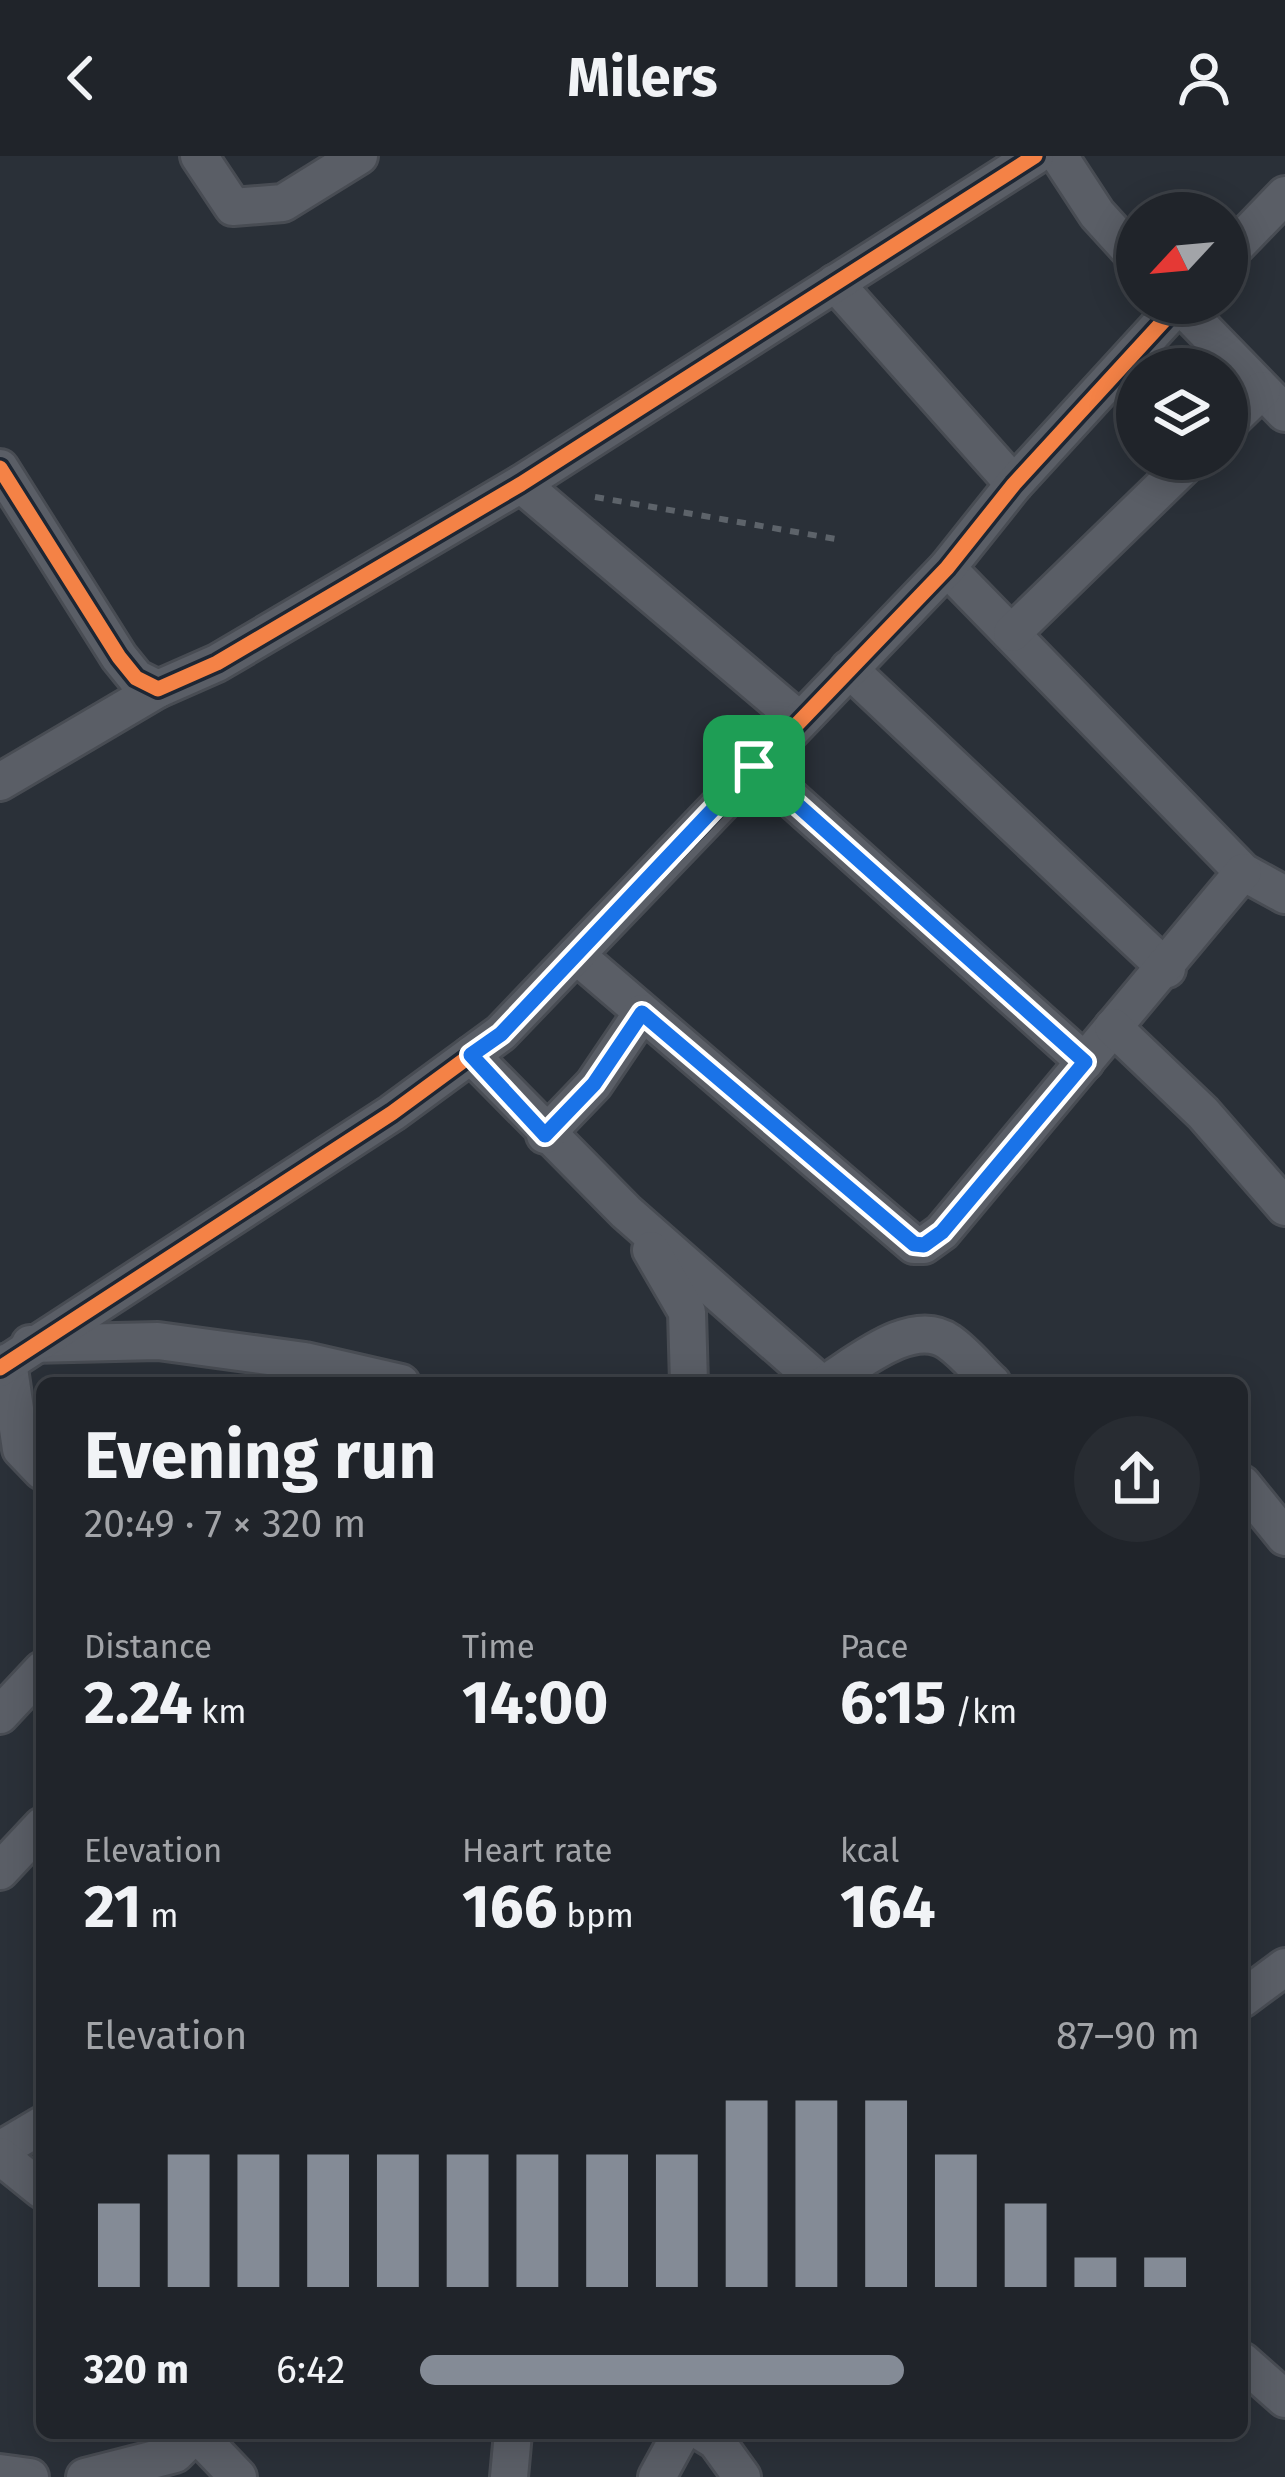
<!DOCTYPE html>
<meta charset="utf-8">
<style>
:root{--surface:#20242a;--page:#282c32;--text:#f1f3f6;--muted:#a2a4a8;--line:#3d4147;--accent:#848b96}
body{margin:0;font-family:"Fira Sans",sans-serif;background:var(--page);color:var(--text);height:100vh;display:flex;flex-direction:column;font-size:45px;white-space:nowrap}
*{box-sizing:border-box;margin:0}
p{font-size:39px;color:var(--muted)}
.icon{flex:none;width:66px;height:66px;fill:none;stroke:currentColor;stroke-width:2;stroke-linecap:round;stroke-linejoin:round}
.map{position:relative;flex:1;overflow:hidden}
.side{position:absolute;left:36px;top:1221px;width:1212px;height:1062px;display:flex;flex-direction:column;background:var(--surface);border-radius:18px;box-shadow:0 6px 30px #0003,0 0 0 3px var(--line)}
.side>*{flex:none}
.needle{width:78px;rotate:244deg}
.controls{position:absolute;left:1116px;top:36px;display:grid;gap:24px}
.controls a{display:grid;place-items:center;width:132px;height:132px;border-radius:50%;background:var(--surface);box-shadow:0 6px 30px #0003,0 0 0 3px var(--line);font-size:60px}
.pin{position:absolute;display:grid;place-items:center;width:102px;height:102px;color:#fff;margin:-51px;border-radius:24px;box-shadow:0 6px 18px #0006}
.round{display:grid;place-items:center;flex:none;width:126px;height:126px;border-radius:63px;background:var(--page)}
.overview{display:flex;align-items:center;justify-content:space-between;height:204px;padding:0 48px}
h1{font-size:66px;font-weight:700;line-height:90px}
.stats{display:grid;grid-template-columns:repeat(3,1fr);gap:18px;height:204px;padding:12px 48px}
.stats div{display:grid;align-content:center}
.stats b{font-size:60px;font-weight:700}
.stats small{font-size:33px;font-weight:400}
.stats p{font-size:33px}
.chart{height:336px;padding:24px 48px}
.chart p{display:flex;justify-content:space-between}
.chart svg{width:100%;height:216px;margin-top:12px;stroke:var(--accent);stroke-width:6}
ul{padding:0 48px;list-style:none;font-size:39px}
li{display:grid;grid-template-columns:192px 144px 1fr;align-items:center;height:90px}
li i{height:30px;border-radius:15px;background:var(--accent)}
header{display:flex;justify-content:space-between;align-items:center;height:156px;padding:0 48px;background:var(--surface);font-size:54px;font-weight:700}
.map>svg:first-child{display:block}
</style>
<header><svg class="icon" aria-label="back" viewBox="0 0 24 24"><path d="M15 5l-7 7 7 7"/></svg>Milers<svg class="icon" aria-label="person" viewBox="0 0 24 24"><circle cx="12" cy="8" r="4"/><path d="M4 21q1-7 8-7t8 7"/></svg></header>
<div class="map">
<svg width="1285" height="2321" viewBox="0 0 1285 2321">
<rect width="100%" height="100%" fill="#2a3038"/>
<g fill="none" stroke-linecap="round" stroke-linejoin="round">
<defs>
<g id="minor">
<path d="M199,0L233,51L283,47L359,0"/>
<path d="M1059,0L1097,58L1137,102"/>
<path d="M1227,99L1285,39"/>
<path d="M835,127L1014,328"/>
<path d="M1178,147L1285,257"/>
<path d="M1227,268L1262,234"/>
<path d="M0,312L119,501L136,522L158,533L217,507L521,328L1035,0"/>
<path d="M521,328L798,563"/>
<path d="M947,412L1243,716L1285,739"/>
<path d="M1012,477L1191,303"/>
<path d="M849,513L1167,813"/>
<path d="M755,610L1085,906"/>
<path d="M0,626L158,533"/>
<path d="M576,799L914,1089H924L942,1076L1243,716"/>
<path d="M1113,871L1203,957L1285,1051"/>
<path d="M471,899L626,1056L820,1227"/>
<path d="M545,979L594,928L642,857"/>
<path d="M651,1094L687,1156L689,1227"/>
<path d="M30,1188L158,1185L305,1205L401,1227"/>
<path d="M8,1206L21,1293L42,1315"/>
<path d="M0,1212L392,957L501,877L947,412L1014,328L1180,147"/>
<path d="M826,1227C857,1208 913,1160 949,1186C965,1197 978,1214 992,1227"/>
<path d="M1242,1328L1285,1381"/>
<path d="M0,1559L42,1514"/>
<path d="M0,1715L42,1670"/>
<path d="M1242,1843L1285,1811"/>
<path d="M0,1994L42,1969"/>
<path d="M0,2000L42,2034"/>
<path d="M1242,2205L1285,2243"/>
<path d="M196,2277L238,2321"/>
<path d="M703,2277L716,2285L742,2321"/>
<path d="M0,2317L30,2321"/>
<path d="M85,2321L175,2298L196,2277"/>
<path d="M509,2321L513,2277"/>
<path d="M657,2321L681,2277"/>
</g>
</defs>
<use href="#minor" stroke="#484c53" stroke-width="42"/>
<path stroke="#5d636a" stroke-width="6" stroke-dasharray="9 9" stroke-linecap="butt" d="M595,341L836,383"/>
<use href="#minor" stroke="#5a5e66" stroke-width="36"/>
<defs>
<g id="cycleway">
<path d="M0,312L119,501L136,522L158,533L217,507L521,328L1035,0"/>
<path d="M0,1212L392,957L501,877L947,412L1014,328L1180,147"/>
</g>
</defs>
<use href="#cycleway" stroke="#1d2633" stroke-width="22"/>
<use href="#cycleway" stroke="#f48246" stroke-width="15"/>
</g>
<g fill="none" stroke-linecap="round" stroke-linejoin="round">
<defs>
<path id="route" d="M754,610L1085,906L942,1076L924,1089L914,1088L642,857L594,928L545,979L471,899L501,878Z"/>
</defs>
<use href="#route" stroke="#fff" stroke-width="24"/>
<use href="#route" stroke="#1a73e8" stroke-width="15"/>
</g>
</svg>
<div class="controls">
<a><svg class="needle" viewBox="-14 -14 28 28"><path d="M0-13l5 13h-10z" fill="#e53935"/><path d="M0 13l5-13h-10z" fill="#a2a4a8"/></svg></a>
<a><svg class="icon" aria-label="layers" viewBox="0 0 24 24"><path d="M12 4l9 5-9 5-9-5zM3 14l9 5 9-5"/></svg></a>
</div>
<div class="pin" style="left:754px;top:610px;background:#1e9e55"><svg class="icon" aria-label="arrive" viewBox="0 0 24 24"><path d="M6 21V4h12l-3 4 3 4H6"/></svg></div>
<section class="side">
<div class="overview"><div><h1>Evening run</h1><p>20:49 · 7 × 320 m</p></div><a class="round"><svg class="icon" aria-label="share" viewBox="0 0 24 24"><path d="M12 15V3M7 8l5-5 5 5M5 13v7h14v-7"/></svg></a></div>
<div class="stats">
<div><p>Distance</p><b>2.24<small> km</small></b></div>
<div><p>Time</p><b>14:00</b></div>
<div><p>Pace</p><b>6:15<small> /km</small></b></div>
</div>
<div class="stats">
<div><p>Elevation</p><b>21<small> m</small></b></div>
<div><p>Heart rate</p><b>166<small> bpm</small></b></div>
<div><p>kcal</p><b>164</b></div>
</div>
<div class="chart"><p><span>Elevation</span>87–90 m</p>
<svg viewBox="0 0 160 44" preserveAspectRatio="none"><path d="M5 44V27M15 44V17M25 44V17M35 44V17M45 44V17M55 44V17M65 44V17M75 44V17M85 44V17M95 44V6M105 44V6M115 44V6M125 44V17M135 44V27M145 44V38M155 44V38"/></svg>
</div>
<ul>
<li><b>320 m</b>6:42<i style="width:62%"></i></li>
</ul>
</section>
</div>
